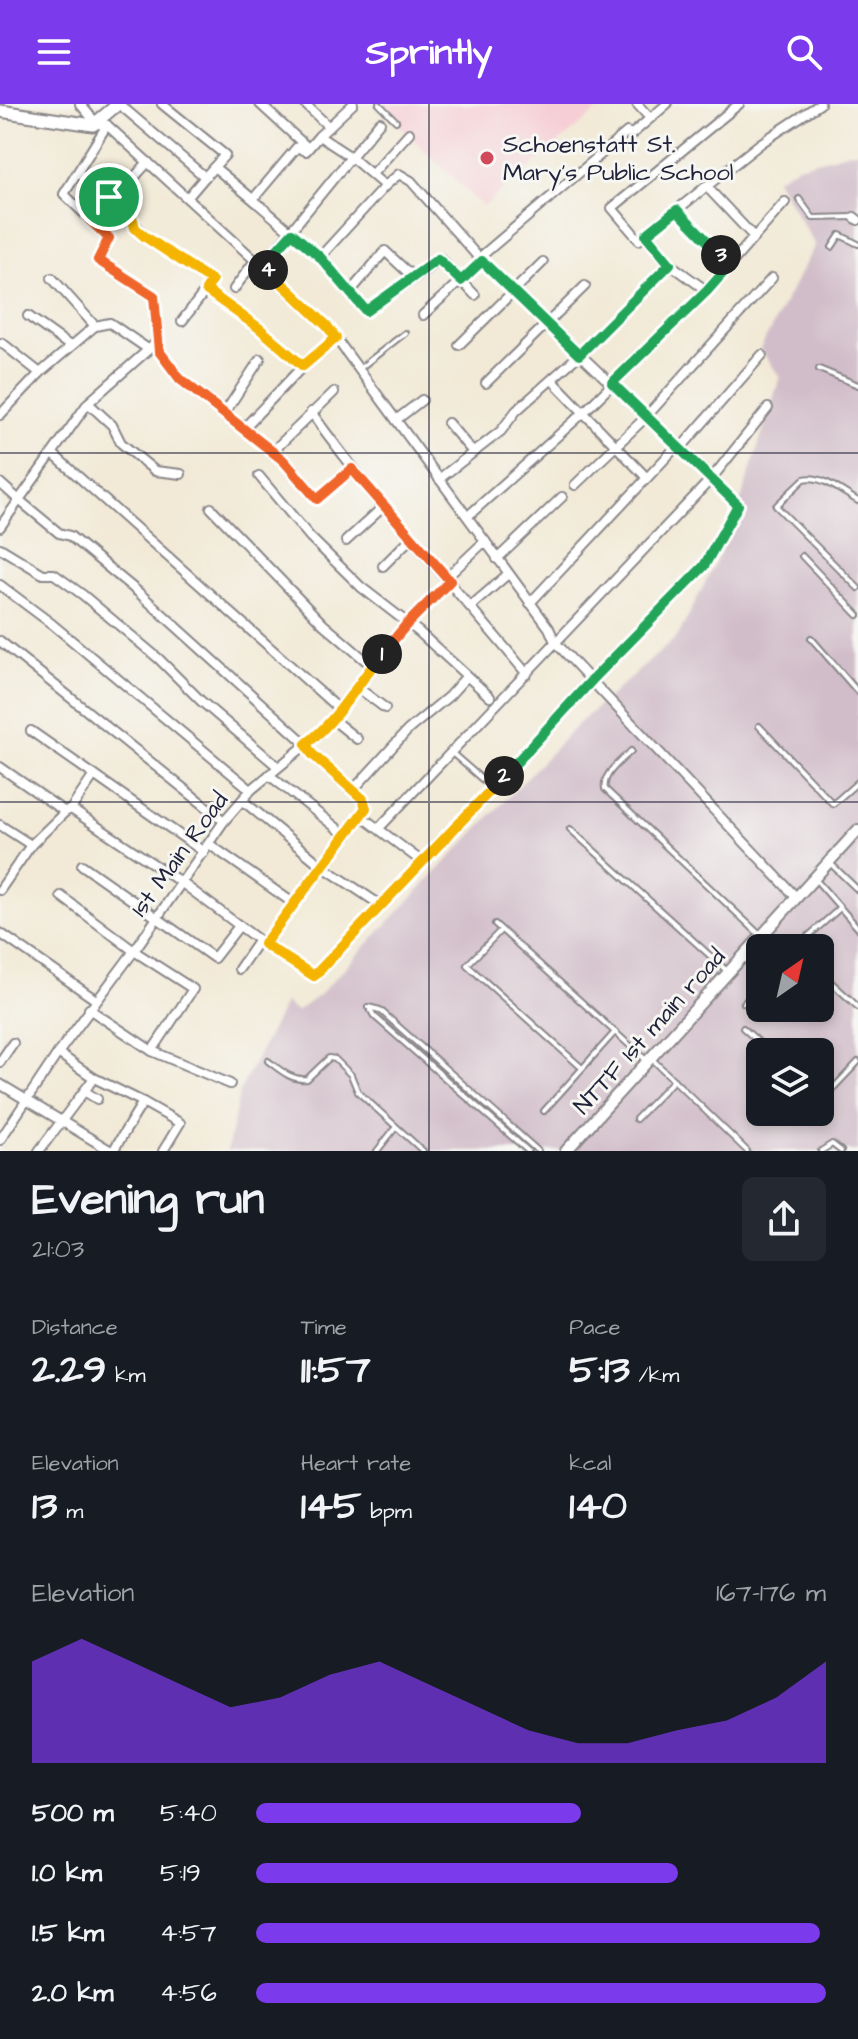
<!DOCTYPE html>
<meta charset="utf-8">
<style>
:root{--surface:#171b24;--page:#242831;--text:#f1f3f6;--muted:#9ea1a6;--accent:#7c3aed}
body{margin:0;font-family:"Architects Daughter",sans-serif;background:var(--page);color:var(--text);height:100vh;display:flex;flex-direction:column;font-size:30px;white-space:nowrap}
*{box-sizing:border-box;margin:0}
p{font-size:26px;color:var(--muted)}
.icon{flex:none;width:44px;height:44px;fill:none;stroke:currentColor;stroke-width:2;stroke-linecap:round;stroke-linejoin:round}
.map{position:relative;height:1047px;overflow:hidden}
.panel{display:flex;flex-direction:column;background:var(--surface);flex:1}
.panel>*{flex:none}
.needle{width:52px;rotate:34deg}
.tools{position:absolute;left:746px;top:830px;display:grid;gap:16px}
.tools a{display:grid;place-items:center;width:88px;height:88px;border-radius:12px;background:var(--surface);box-shadow:0 4px 12px #0003;font-size:40px}
.pin{position:absolute;display:grid;place-items:center;width:68px;height:68px;color:#fff;margin:-34px;border:4px solid #fff;border-radius:50%;box-shadow:0 2px 8px #0007}
.km{position:absolute;width:40px;height:40px;margin:-20px;border-radius:50%;background:#222;color:#fff;font-size:22px;line-height:40px;text-align:center}
.round{display:grid;place-items:center;flex:none;width:84px;height:84px;border-radius:12px;background:var(--page)}
.headline{display:flex;align-items:center;justify-content:space-between;height:136px;padding:0 32px}
h1{font-size:44px;font-weight:800;line-height:60px}
.stats{display:grid;grid-template-columns:repeat(3,1fr);gap:12px;height:136px;padding:8px 32px}
.stats div{display:grid;align-content:center}
.stats b{font-size:40px;font-weight:800}
.stats small{font-size:22px;font-weight:400}
.stats p{font-size:22px}
.chart{height:224px;padding:16px 32px}
.chart p{display:flex;justify-content:space-between}
.chart svg{width:100%;height:144px;margin-top:8px;fill:var(--accent);opacity:.7}
ul{padding:0 32px;list-style:none;font-size:26px}
li{display:grid;grid-template-columns:128px 96px 1fr;align-items:center;height:60px}
li i{height:20px;border-radius:10px;background:var(--accent)}
header{display:flex;justify-content:space-between;align-items:center;height:104px;padding:0 32px;background:var(--accent);color:#fff;font-size:36px;font-weight:800}
.map>svg:first-child{display:block}
</style>
<header><svg class="icon" aria-label="menu" viewBox="0 0 24 24"><path d="M4 6h16M4 12h16M4 18h16"/></svg>Sprintly<svg class="icon" aria-label="search" viewBox="0 0 24 24"><circle cx="10" cy="10" r="6"/><path d="M15 15l6 6"/></svg></header>
<div class="map">
<svg width="858" height="1047" viewBox="0 0 858 1047">
<rect width="100%" height="100%" fill="#f6f6f2"/>
<filter id="ink" filterUnits="userSpaceOnUse"><feTurbulence type="fractalNoise" baseFrequency=".0125" numOctaves="2"/><feDisplacementMap in="SourceGraphic" scale="16" xChannelSelector="R" yChannelSelector="G"/><feConvolveMatrix kernelMatrix="1 2 1 2 8 2 1 2 1" color-interpolation-filters="sRGB"/></filter>
<filter id="wash" filterUnits="userSpaceOnUse"><feTurbulence type="fractalNoise" baseFrequency=".006" numOctaves="4" result="noise"/><feDisplacementMap in="SourceGraphic" scale="32" xChannelSelector="R" yChannelSelector="G"/><feGaussianBlur stdDeviation="1.8" result="paint"/><feColorMatrix in="noise" values="0 0 0 0 0 0 0 0 0 0 0 0 0 0 0 0 0 1.4 0 .05"/><feComposite in="paint" operator="in"/></filter>
<g filter="url(#wash)">
<rect width="100%" height="100%" fill="#f2ead7"/>
<path fill="#f6cfd6" d="M377,0H594L599,5L483,103Z"/>
<path fill="#d1bdc9" fill-rule="evenodd" d="M858,46V1047H227L240,986L285,899L296,908L319,891L576,622L678,532L731,428L780,273L760,245L815,141L776,75L798,62ZM760,844H820V904H760ZM760,948H820V1008H760Z"/>
</g>
<g filter="url(#ink)">
<g fill="none" stroke-linecap="round" stroke-linejoin="round">
<defs>
<g id="service">
<path d="M379,0L396,17"/>
<path d="M799,95L813,114L855,113"/>
<path d="M832,143L840,131L858,140"/>
<path d="M359,265L405,229"/>
<path d="M819,265L858,281"/>
<path d="M858,397C843,389 822,370 804,375L776,402L858,484"/>
<path d="M802,452L858,511"/>
<path d="M811,534L858,588"/>
<path d="M759,622L833,700L858,678"/>
<path d="M631,647C621,657 602,670 605,685L760,831"/>
<path d="M452,649L492,684"/>
<path d="M570,725L727,867"/>
<path d="M831,760L858,786"/>
<path d="M816,776L858,824"/>
<path d="M495,820L646,956"/>
<path d="M501,826L467,861L582,964"/>
<path d="M795,844L839,805"/>
<path d="M745,855L760,868"/>
<path d="M820,868L858,903"/>
<path d="M744,899L760,882"/>
<path d="M368,903L380,906L538,1047"/>
<path d="M370,905L374,912L528,1047"/>
<path d="M743,924L770,948"/>
<path d="M653,956L747,1047"/>
<path d="M268,957C280,966 292,977 307,975L329,954L335,955L351,971L358,988L423,1047"/>
<path d="M820,993H825L858,958"/>
<path d="M544,1007L615,928"/>
<path d="M636,1015L674,976"/>
<path d="M377,1047L396,1023"/>
<path d="M821,1047L832,1040L841,1047"/>
</g>
<g id="minor">
<path d="M80,0L97,20L107,21L327,222L549,524L555,538L797,794"/>
<path d="M119,0L205,73L214,63"/>
<path d="M162,0L225,51L214,63C250,92 285,123 320,153L385,82L351,53L263,161"/>
<path d="M260,0L308,44"/>
<path d="M305,0L329,23"/>
<path d="M637,0L650,14"/>
<path d="M739,0L612,104L639,136L761,39L820,0"/>
<path d="M107,21L64,90L109,134L98,156L154,192L159,247L180,275L283,356L317,395L352,365"/>
<path d="M319,32L353,0"/>
<path d="M78,69C96,83 114,95 129,111C136,118 137,125 144,132L212,177L206,186L259,224L303,262L243,325"/>
<path d="M372,70L409,29"/>
<path d="M706,82L754,133"/>
<path d="M188,93L205,73"/>
<path d="M254,94L297,43L306,47L319,32L351,53L380,18"/>
<path d="M114,96L148,58"/>
<path d="M677,106L730,161"/>
<path d="M854,113L858,116"/>
<path d="M89,115L109,93"/>
<path d="M320,153L366,207L414,174L385,147L350,188"/>
<path d="M479,154L627,28L632,30L667,0"/>
<path d="M414,174L441,155L475,191"/>
<path d="M234,185L256,155"/>
<path d="M707,187L785,98"/>
<path d="M423,211L482,157"/>
<path d="M28,212L70,242"/>
<path d="M182,217L206,186"/>
<path d="M95,222L110,219L148,245"/>
<path d="M2,239L40,269"/>
<path d="M459,241L543,158"/>
<path d="M303,262L336,234"/>
<path d="M552,276L647,374"/>
<path d="M486,279L585,182"/>
<path d="M88,299L112,321L121,339L155,367L181,370"/>
<path d="M311,308C377,400 455,483 527,570"/>
<path d="M224,310L260,255"/>
<path d="M0,311L40,269L95,222L52,174"/>
<path d="M396,316L422,296"/>
<path d="M448,319L472,347"/>
<path d="M679,346L762,251"/>
<path d="M273,347L334,288"/>
<path d="M53,350L340,606"/>
<path d="M259,372L310,433L361,483L419,528L490,593"/>
<path d="M439,375L501,327L516,307L579,251L670,160L646,131"/>
<path d="M0,379L19,396L88,299L157,238"/>
<path d="M575,381L645,314L772,174"/>
<path d="M211,404L323,520L372,562"/>
<path d="M468,412L582,310L707,187L670,160"/>
<path d="M0,423L19,396L59,429L70,432L138,488L306,640L312,650L366,699V704L264,840"/>
<path d="M346,437L384,402"/>
<path d="M0,444L43,470H54L83,491L159,555L201,597L277,662"/>
<path d="M497,455L562,393"/>
<path d="M383,462L412,433"/>
<path d="M447,473L485,437"/>
<path d="M0,481L52,520L251,686"/>
<path d="M530,499L676,343"/>
<path d="M471,502L508,470"/>
<path d="M0,537L224,717"/>
<path d="M357,583L385,604"/>
<path d="M332,615L357,635"/>
<path d="M31,627L94,671"/>
<path d="M0,663L65,708L71,705L182,779L264,840L314,872L492,685L592,576L704,462L738,401L479,154L411,77L399,70L385,82"/>
<path d="M269,671L347,732"/>
<path d="M353,686L408,626L449,592L466,573"/>
<path d="M242,696L322,762L382,802"/>
<path d="M71,705L94,671L204,748"/>
<path d="M361,712L421,757"/>
<path d="M0,721L31,741"/>
<path d="M379,724L712,374L768,304"/>
<path d="M209,740L293,799"/>
<path d="M82,761L214,854L239,822"/>
<path d="M0,786L31,741L65,708"/>
<path d="M61,792L134,847L193,885L152,947L89,905"/>
<path d="M0,829L96,896"/>
<path d="M239,865L259,836"/>
<path d="M152,947L230,980"/>
<path d="M58,949L94,974L143,998L113,1047"/>
<path d="M0,958L13,939"/>
<path d="M0,980L111,1047"/>
<path d="M84,987L97,995"/>
<path d="M143,998L180,1019L163,1047"/>
<path d="M0,1036L58,949L134,847L224,717L251,686L320,629L407,520L450,477"/>
<path d="M39,1047L94,974"/>
</g>
<path id="tertiary" d="M566,1047L858,726"/>
<path id="secondary" d="M0,7L93,21L118,0"/>
</defs>
<use href="#service" stroke="#8a8689" stroke-width="8"/>
<use href="#minor" stroke="#8a8689" stroke-width="12"/>
<use href="#tertiary" stroke="#8a8689" stroke-width="14"/>
<use href="#secondary" stroke="#8a8689" stroke-width="15"/>
<use href="#service" stroke="#fff" stroke-width="4"/>
<use href="#minor" stroke="#fff" stroke-width="8"/>
<use href="#tertiary" stroke="#fff" stroke-width="10"/>
<use href="#secondary" stroke="#fff" stroke-width="11"/>
</g>
</g>
<g fill="none" stroke-linecap="round" stroke-linejoin="round" filter="url(#ink)">
<defs>
<path id="split-1" d="M109,93L89,115L109,134L98,156L154,192L159,247L180,275L283,356L317,395L352,365L450,477L407,520L382,550"/>
<path id="split-2" d="M382,550C357,580 338,616 306,640L312,650L363,695L366,704L264,840L314,872L504,672"/>
<path id="split-3" d="M504,672L592,576L704,462L738,401L612,279L707,187L730,161L721,151"/>
<path id="split-4" d="M268,166L263,161L292,129L320,153L366,207L438,155L461,177L482,157L579,251L670,160L646,131L677,106L721,151"/>
<path id="split-5" d="M109,93L133,116L135,124L144,132L212,177L206,186L259,224L303,262L336,234L327,222L268,166"/>
</defs>
<use href="#split-1" stroke="#fff" stroke-width="16"/>
<use href="#split-2" stroke="#fff" stroke-width="16"/>
<use href="#split-3" stroke="#fff" stroke-width="16"/>
<use href="#split-4" stroke="#fff" stroke-width="16"/>
<use href="#split-5" stroke="#fff" stroke-width="16"/>
<use href="#split-1" stroke="#f0652b" stroke-width="10"/>
<use href="#split-2" stroke="#f5b400" stroke-width="10"/>
<use href="#split-3" stroke="#22a559" stroke-width="10"/>
<use href="#split-4" stroke="#22a559" stroke-width="10"/>
<use href="#split-5" stroke="#f5b400" stroke-width="10"/>
</g>
<path fill="none" stroke="#22223b" stroke-width="2" stroke-opacity="0.55" d="M429,0V1047M0,349H858M0,698H858"/>
<circle fill="#d1495b" stroke="#f6f6f2" stroke-width="3" cx="487" cy="54" r="8"/>
<g text-anchor="middle" stroke-width="6" stroke-linejoin="round" paint-order="stroke">
<g font-size="24" fill="#22223b" stroke="#f6f6f2" text-anchor="start">
<text x="503" y="48">Schoenstatt St.<tspan x="503" dy="28">Mary's Public School</tspan></text>
</g>
<g font-size="24" fill="#22223b" stroke="#f6f6f2">
<text transform="translate(179 750) rotate(-54)" y="8">1st Main Road</text>
<text transform="translate(649 927) rotate(-48)" y="8">NTTF 1st main road</text>
</g>
</g>
</svg>
<div class="tools">
<a><svg class="needle" viewBox="-14 -14 28 28"><path d="M0-13l5 13h-10z" fill="#e53935"/><path d="M0 13l5-13h-10z" fill="#9ea1a6"/></svg></a>
<a><svg class="icon" aria-label="layers" viewBox="0 0 24 24"><path d="M12 4l9 5-9 5-9-5zM3 14l9 5 9-5"/></svg></a>
</div>
<div class="pin" style="left:109px;top:93px;background:#1e9e55"><svg class="icon" aria-label="arrive" viewBox="0 0 24 24"><path d="M6 21V4h12l-3 4 3 4H6"/></svg></div>
<b class="km" style="left:382px;top:550px">1</b>
<b class="km" style="left:504px;top:672px">2</b>
<b class="km" style="left:721px;top:151px">3</b>
<b class="km" style="left:268px;top:166px">4</b>
</div>
<section class="panel">
<div class="headline"><div><h1>Evening run</h1><p>21:03</p></div><a class="round"><svg class="icon" aria-label="share" viewBox="0 0 24 24"><path d="M12 15V3M7 8l5-5 5 5M5 13v7h14v-7"/></svg></a></div>
<div class="stats">
<div><p>Distance</p><b>2.29<small> km</small></b></div>
<div><p>Time</p><b>11:57</b></div>
<div><p>Pace</p><b>5:13<small> /km</small></b></div>
</div>
<div class="stats">
<div><p>Elevation</p><b>13<small> m</small></b></div>
<div><p>Heart rate</p><b>145<small> bpm</small></b></div>
<div><p>kcal</p><b>140</b></div>
</div>
<div class="chart"><p><span>Elevation</span>167–176 m</p>
<svg viewBox="0 0 160 44" preserveAspectRatio="none"><path d="M0 44V13L10 6L20 13L30 20L40 27L50 24L60 17L70 13L80 20L90 27L100 34L110 38L120 38L130 34L140 31L150 24L160 13V44z"/></svg>
</div>
<ul>
<li><b>500 m</b>5:40<i style="width:57%"></i></li>
<li><b>1.0 km</b>5:19<i style="width:74%"></i></li>
<li><b>1.5 km</b>4:57<i style="width:99%"></i></li>
<li><b>2.0 km</b>4:56<i style="width:100%"></i></li>
</ul>
</section>
